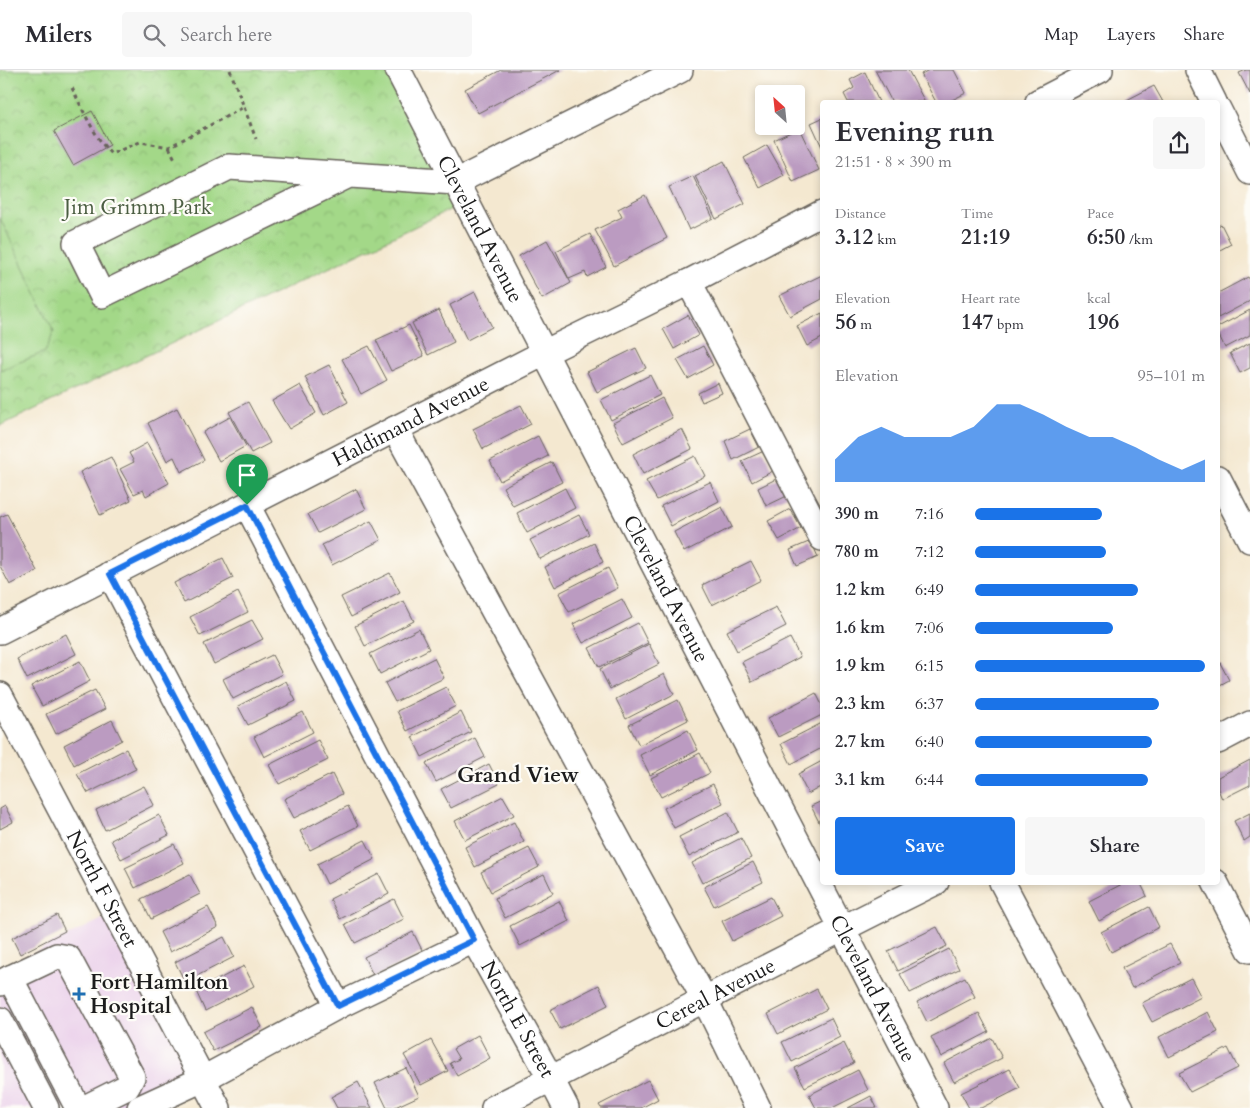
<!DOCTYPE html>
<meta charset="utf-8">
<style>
:root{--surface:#fff;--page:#f7f7f7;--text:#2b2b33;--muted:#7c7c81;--line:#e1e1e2;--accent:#1a73e8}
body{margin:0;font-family:Cardo,serif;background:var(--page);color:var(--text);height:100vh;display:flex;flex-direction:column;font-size:19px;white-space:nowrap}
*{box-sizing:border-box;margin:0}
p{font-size:16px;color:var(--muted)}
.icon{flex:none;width:28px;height:28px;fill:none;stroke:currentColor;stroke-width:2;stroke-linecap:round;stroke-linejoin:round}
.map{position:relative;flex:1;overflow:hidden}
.panel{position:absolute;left:820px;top:30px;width:400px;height:785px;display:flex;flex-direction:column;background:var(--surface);border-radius:5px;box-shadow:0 2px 8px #0003}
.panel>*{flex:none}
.needle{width:32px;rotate:333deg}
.fabs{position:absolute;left:755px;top:15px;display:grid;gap:10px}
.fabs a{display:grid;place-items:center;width:50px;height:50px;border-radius:5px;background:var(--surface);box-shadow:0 2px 8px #0003;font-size:25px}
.pin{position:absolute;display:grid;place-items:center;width:42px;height:42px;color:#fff;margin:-51px -21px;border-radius:50% 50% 50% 0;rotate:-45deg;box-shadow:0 0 5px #0007}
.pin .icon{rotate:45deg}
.round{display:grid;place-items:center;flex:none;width:52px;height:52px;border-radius:5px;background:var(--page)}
.overview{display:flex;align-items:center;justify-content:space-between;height:85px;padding:0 15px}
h1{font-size:28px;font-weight:800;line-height:38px}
.figures{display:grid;grid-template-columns:repeat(3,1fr);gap:8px;height:85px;padding:5px 15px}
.figures div{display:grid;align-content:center}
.figures b{font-size:21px;font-weight:800}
.figures small{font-size:14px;font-weight:400}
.figures p{font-size:14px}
.chart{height:140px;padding:10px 15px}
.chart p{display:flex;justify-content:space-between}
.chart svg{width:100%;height:90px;margin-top:5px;fill:var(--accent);opacity:.7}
.primary-button{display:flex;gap:10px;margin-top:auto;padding:10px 15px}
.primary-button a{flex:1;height:58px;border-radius:5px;background:var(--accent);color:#fff;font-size:20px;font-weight:800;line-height:58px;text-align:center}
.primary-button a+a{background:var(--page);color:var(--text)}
ul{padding:0 15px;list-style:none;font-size:16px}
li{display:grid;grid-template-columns:80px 60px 1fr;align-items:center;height:38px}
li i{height:12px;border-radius:6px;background:var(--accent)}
header{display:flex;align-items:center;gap:30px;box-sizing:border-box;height:70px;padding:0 25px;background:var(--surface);border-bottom:1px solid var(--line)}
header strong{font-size:24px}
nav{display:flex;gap:28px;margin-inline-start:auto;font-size:18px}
.search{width:350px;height:45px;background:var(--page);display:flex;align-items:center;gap:12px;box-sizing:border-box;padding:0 18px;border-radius:5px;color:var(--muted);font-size:19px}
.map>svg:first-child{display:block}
</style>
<header>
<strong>Milers</strong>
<div class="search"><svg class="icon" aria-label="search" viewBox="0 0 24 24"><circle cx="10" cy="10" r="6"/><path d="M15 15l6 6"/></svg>Search here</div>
<nav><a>Map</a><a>Layers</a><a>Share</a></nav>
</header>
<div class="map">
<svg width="1250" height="1038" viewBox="0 0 1250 1038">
<defs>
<pattern id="park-crowns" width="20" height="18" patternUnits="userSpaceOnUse" patternTransform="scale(1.25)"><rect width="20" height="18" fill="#a3d888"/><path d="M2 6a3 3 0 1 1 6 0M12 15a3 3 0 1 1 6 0" fill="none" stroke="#8cb975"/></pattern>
</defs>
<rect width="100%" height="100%" fill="#fdfcf7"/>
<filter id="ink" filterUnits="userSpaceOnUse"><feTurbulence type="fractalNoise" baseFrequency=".02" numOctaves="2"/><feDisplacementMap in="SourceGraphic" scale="10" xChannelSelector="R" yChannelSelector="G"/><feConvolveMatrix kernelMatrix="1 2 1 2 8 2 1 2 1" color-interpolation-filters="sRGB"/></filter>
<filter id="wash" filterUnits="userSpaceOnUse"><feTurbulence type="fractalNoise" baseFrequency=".0096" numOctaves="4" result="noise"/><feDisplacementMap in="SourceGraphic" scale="20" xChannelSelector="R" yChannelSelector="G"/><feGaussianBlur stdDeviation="1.12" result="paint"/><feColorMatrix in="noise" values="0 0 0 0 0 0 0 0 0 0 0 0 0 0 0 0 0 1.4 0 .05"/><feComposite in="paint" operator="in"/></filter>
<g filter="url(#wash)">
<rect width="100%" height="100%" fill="#f4e8d0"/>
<path fill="#ebd1eb" d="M115,843L203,1009L140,1038H0V899Z"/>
<path fill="url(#park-crowns)" stroke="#607a52" d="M0,0H398L466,132L0,356Z"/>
<path fill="#a3d888" stroke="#607a52" d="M0,148L54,262L45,282L0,300Z"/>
<g id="blocks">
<g fill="#bb9bc1">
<path d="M501,0H560L478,43L465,19Z"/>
<path d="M875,0H908L925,32H892Z"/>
<path d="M929,0H954L966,23L948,32H936L921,4Z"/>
<path d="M1246,0H1250V24L1239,3Z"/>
<path d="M865,2L879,32H848L844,24L854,18L850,10Z"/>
<path d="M1154,16L1163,32H1123Z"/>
<path d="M92,41L110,75L73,95L54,61Z"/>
<path d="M822,48V77L811,53Z"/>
<path d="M799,58L819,100L793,112L774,70Z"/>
<path d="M767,75L784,105L760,118L744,88Z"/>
<path d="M724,91L745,134L716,149L695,106Z"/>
<path d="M693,106L713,148L689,160L669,117Z"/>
<path d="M645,125L667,168L614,196L595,160L622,147L618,139Z"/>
<path d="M1221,154L1231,174L1218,181V156Z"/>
<path d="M590,164L606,197L587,207L585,202L569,209L556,181Z"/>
<path d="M547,170L571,213L542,229L519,186Z"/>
<path d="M822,205V229L790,246L779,226Z"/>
<path d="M1248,207L1250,210V231L1218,248V223Z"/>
<path d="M475,222L492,257L467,270L450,235Z"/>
<path d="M439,240L454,272L428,285L412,253Z"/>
<path d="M1250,240V265L1225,278L1218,263V257Z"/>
<path d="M822,243V268L807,276L797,256Z"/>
<path d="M688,245L699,265L674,279L663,259Z"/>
<path d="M409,255L424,286L391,301L376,270Z"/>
<path d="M1250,273V298L1240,303L1230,283Z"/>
<path d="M369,276L387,310L361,324L342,289Z"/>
<path d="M703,276L713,295L688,309L677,290Z"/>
<path d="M636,278L646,298L597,322L587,302Z"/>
<path d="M329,295L348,332L324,345L305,307Z"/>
<path d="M650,305L660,325L611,350L601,330Z"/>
<path d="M718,313L722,323L702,332L698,323Z"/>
<path d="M300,315L316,343L289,359L272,331Z"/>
<path d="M662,328L672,348L623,373L613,353Z"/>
<path d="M248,332L270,373L251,383L229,342Z"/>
<path d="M521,335L531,354L483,379L473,359Z"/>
<path d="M177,338L204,390L181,402L174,387L167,391L148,353Z"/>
<path d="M230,347L246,376L219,391L203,362Z"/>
<path d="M682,359L692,379L643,404L633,384Z"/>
<path d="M750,359L759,377L733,390L725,371Z"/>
<path d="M538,366L548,386L500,411L490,391Z"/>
<path d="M147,373L169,413L146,426L143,420L134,424L120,399L134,392L129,383Z"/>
<path d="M764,381L773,401L752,412L742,391Z"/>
<path d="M695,386L705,406L657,430L646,411Z"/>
<path d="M111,387L131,430L100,445L80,402Z"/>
<path d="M552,392L562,412L513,436L503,417Z"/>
<path d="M780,407L789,425L766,436L758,418Z"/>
<path d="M710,412L719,431L671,456L661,436Z"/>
<path d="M565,418L575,438L527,463L517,443Z"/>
<path d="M356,419L366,439L318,463L308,444Z"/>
<path d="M722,437L732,457L684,482L674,462Z"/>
<path d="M790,439L801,458L779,470L768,451Z"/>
<path d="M7,444L37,501L10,515L0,496V447Z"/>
<path d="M579,445L589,464L540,489L530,470Z"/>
<path d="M371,451L381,470L332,495L322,475Z"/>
<path d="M811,471L818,487L797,496L790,480Z"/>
<path d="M594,473L603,492L555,517L545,497Z"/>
<path d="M223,488L233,508L184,533L174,513Z"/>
<path d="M751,491L761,510L712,535L702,515Z"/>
<path d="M608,498L618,518L569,542L559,523Z"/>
<path d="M390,503L400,522L351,547L341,527Z"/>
<path d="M238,522L248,542L200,566L190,547Z"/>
<path d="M622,529L632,548L583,573L573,554Z"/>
<path d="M404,531L414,551L365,576L355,556Z"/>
<path d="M776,537L786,556L737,581L727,561Z"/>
<path d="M252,550L263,569L214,594L204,574Z"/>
<path d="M638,553L648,573L599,597L589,578Z"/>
<path d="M419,559L429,579L380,604L370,584Z"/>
<path d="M66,564L76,584L27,609L17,589Z"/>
<path d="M790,568L800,587L752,612L742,592Z"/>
<path d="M649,574L659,594L610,619L600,599Z"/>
<path d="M272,585L282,604L233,629L223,609Z"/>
<path d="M434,588L444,608L395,632L385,613Z"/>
<path d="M80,591L90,611L42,636L31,616Z"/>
<path d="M1218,591H1219L1229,610L1218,616Z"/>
<path d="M664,604L674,624L626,649L616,629Z"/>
<path d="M286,611L296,631L248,655L238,636Z"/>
<path d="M446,617L456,636L407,661L397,641Z"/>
<path d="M95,620L105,639L56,664L46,644Z"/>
<path d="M816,623L822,635V645L778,667L768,648Z"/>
<path d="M678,630L688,650L639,675L629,655Z"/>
<path d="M303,642L313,662L264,687L254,667Z"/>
<path d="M461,642L471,662L422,687L412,667Z"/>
<path d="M112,650L122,670L74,695L64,675Z"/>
<path d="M822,653V678L791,694L781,674Z"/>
<path d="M688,660L698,680L650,705L640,685Z"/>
<path d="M475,668L485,687L436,712L426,693Z"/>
<path d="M318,670L328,690L279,714L269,695Z"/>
<path d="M126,679L136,699L88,723L77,704Z"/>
<path d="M700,683L710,703L661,727L651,708Z"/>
<path d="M1250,690V715L1222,729L1218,719V707Z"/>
<path d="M822,691V716L808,724L798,704Z"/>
<path d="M489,694L499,714L451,738L441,719Z"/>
<path d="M332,704L342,724L294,748L284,729Z"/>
<path d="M713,714L723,733L674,758L664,738Z"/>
<path d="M144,716L154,735L105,760L96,740Z"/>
<path d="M503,726L514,745L465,770L455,751Z"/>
<path d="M822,731V755L821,756L811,736Z"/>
<path d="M5,736L13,752L0,759V739Z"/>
<path d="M348,736L358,756L310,780L300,761Z"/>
<path d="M728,742L738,762L689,787L679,767Z"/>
<path d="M1250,743V767L1244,771L1234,751Z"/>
<path d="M159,745L169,765L121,789L111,770Z"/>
<path d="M514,752L524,772L475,797L465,777Z"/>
<path d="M741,768L751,788L702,813L692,793Z"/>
<path d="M365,770L375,789L327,814L317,794Z"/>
<path d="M174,774L184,793L135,818L125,798Z"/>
<path d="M529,778L539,797L491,822L481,802Z"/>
<path d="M753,792L763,812L714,836L704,817Z"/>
<path d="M379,804L389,824L340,849L330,829Z"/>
<path d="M544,804L553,823L505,848L495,828Z"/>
<path d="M190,805L200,824L151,849L141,829Z"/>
<path d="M1126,812H1140L1147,826L1099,851L1089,831Z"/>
<path d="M771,827L781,846L732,871L722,851Z"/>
<path d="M394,829L404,849L355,873L345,854Z"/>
<path d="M559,831L569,851L520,876L510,856Z"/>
<path d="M208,837L218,857L170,882L160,862Z"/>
<path d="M1149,837L1159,857L1111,882L1101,862Z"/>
<path d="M57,845L65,861L20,884L12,868Z"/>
<path d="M937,857L947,876L898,901L888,881Z"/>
<path d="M413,862L423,882L374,907L364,887Z"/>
<path d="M224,867L234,887L185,912L175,892Z"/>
<path d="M1170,874L1180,893L1132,918L1122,898Z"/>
<path d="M949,879L959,899L910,923L900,904Z"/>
<path d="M244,896L254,916L205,941L196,921Z"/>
<path d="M965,907L975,927L927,952L917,932Z"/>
<path d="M1191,908L1201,927L1152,952L1142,933Z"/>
<path d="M599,915L608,935L560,959L550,940Z"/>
<path d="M817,919L827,939L778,964L768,944Z"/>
<path d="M252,937L262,957L213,981L203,962Z"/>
<path d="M1208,942L1218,962L1169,987L1159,967Z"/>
<path d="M979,943L989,962L941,987L931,967Z"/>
<path d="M831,948L840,967L792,992L782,972Z"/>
<path d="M478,965L490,988L457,1006L450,993L459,989L453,979Z"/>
<path d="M992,968L1002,988L954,1012L944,993Z"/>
<path d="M431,970L448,1001L421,1015L404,985Z"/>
<path d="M844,973L854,993L805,1017L795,998Z"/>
<path d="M1228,978L1238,998L1190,1022L1179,1003Z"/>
<path d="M406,998L419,1026L393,1038H387L375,1013Z"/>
<path d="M1010,999L1020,1018L981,1038H969L961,1023Z"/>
<path d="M858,1000L868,1020L832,1038H816L809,1025Z"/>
<path d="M648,1010L658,1029L641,1038H601L599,1035Z"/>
<path d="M358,1012L372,1038H337L331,1027Z"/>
<path d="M871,1026L877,1038H848Z"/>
</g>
</g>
</g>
<g filter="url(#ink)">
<use href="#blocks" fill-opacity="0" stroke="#68635b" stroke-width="1"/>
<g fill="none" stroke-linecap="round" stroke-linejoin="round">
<defs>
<g id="minor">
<path id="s1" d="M398,0L935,1038"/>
<path d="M1198,0L1214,32"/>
<path d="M1038,32L1100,0"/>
<path d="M1218,39L1250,102"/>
<path d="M349,105L102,225L76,173L229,97L456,112L680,0"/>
<path d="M689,212L822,468"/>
<path d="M395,359L705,930L758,1038"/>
<path d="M1218,408L1250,470"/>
<path id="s2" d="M247,435L474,870L551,1009L566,1038"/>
<path d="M110,504L338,936"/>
<path id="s3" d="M0,561L544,283L689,212L822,143"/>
<path id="s4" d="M0,625L218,1038"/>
<path d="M1218,671L1250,654"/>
<path d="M1002,812L1121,1038"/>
<path d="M1215,812L1250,880"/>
<path d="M10,908L78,1038"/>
<path d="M0,913L57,886L68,888L132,1007L127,1017L85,1038"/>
<path d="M0,950L46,1038"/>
<path d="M140,1038L203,1009L338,936L474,870"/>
<path id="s5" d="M494,1038C641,963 787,885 936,812"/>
</g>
</defs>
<use href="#minor" stroke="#68635b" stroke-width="28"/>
<g stroke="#68635b" stroke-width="3" stroke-dasharray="4 4" stroke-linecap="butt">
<path d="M230,0L256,69"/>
<path d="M72,18C83,40 94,66 111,84L140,72L169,77L244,37"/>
<path d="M169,77L176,91"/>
</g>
<use href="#minor" stroke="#fff" stroke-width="25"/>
</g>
</g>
<g fill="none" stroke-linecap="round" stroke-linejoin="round" filter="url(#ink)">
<defs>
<path id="route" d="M247,435L474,870L338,936L110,504Z"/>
</defs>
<use href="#route" stroke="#fff" stroke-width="10"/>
<use href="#route" stroke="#1a73e8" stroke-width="6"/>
</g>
<path fill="#1f6fb2" stroke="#fdfcf7" stroke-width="2" d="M76.5 916.5h5v5h5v5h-5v5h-5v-5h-5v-5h5z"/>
<g text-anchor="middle" stroke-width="4.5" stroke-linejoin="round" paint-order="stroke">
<g font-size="21" fill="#4b5e42" stroke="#fdfcf7">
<text x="138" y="144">Jim Grimm Park</text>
</g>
<g font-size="21" fill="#1c1c1c" stroke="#fdfcf7">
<text dy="7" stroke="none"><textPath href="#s1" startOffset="179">Cleveland Avenue</textPath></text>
<text dy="7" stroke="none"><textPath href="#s3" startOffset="461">Haldimand Avenue</textPath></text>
<text dy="7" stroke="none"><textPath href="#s1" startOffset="584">Cleveland Avenue</textPath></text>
<text dy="7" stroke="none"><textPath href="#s4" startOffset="219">North F Street</textPath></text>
<text dy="7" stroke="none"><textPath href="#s1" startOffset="1034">Cleveland Avenue</textPath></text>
<text dy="7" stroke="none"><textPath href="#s5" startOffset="249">Cereal Avenue</textPath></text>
<text dy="7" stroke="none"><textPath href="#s2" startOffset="581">North E Street</textPath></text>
</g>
<g font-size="21" font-weight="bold" fill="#1c1c1c" stroke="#fdfcf7" text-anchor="start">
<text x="90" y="919">Fort Hamilton<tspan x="90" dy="24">Hospital</tspan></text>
</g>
<g font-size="22" font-weight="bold" fill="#1c1c1c" stroke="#fdfcf7">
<text x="518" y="712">Grand View</text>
</g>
</g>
</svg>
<div class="fabs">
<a><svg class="needle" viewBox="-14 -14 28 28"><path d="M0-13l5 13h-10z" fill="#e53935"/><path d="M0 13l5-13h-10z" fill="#7c7c81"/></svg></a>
</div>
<div class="pin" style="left:247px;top:435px;background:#1e9e55"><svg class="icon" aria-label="arrive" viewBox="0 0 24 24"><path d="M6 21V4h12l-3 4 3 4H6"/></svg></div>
<section class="panel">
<div class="overview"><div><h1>Evening run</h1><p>21:51 · 8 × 390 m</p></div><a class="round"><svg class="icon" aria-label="share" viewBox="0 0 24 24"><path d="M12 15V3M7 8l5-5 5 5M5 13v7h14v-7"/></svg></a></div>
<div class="figures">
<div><p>Distance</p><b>3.12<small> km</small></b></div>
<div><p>Time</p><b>21:19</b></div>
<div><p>Pace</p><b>6:50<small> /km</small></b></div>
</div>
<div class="figures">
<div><p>Elevation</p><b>56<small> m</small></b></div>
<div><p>Heart rate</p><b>147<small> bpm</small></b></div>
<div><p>kcal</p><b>196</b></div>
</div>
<div class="chart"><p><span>Elevation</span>95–101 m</p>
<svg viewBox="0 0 160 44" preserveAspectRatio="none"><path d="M0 44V33L10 22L20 17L30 22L40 22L50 22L60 17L70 6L80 6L90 11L100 17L110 22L120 22L130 27L140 33L150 38L160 33V44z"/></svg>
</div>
<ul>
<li><b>390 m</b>7:16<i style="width:55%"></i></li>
<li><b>780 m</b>7:12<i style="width:57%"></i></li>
<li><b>1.2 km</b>6:49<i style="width:71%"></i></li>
<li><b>1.6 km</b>7:06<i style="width:60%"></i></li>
<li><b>1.9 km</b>6:15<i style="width:100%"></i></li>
<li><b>2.3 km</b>6:37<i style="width:80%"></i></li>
<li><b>2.7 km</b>6:40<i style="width:77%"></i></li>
<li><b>3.1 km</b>6:44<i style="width:75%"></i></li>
</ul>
<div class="primary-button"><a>Save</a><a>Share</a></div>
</section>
</div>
